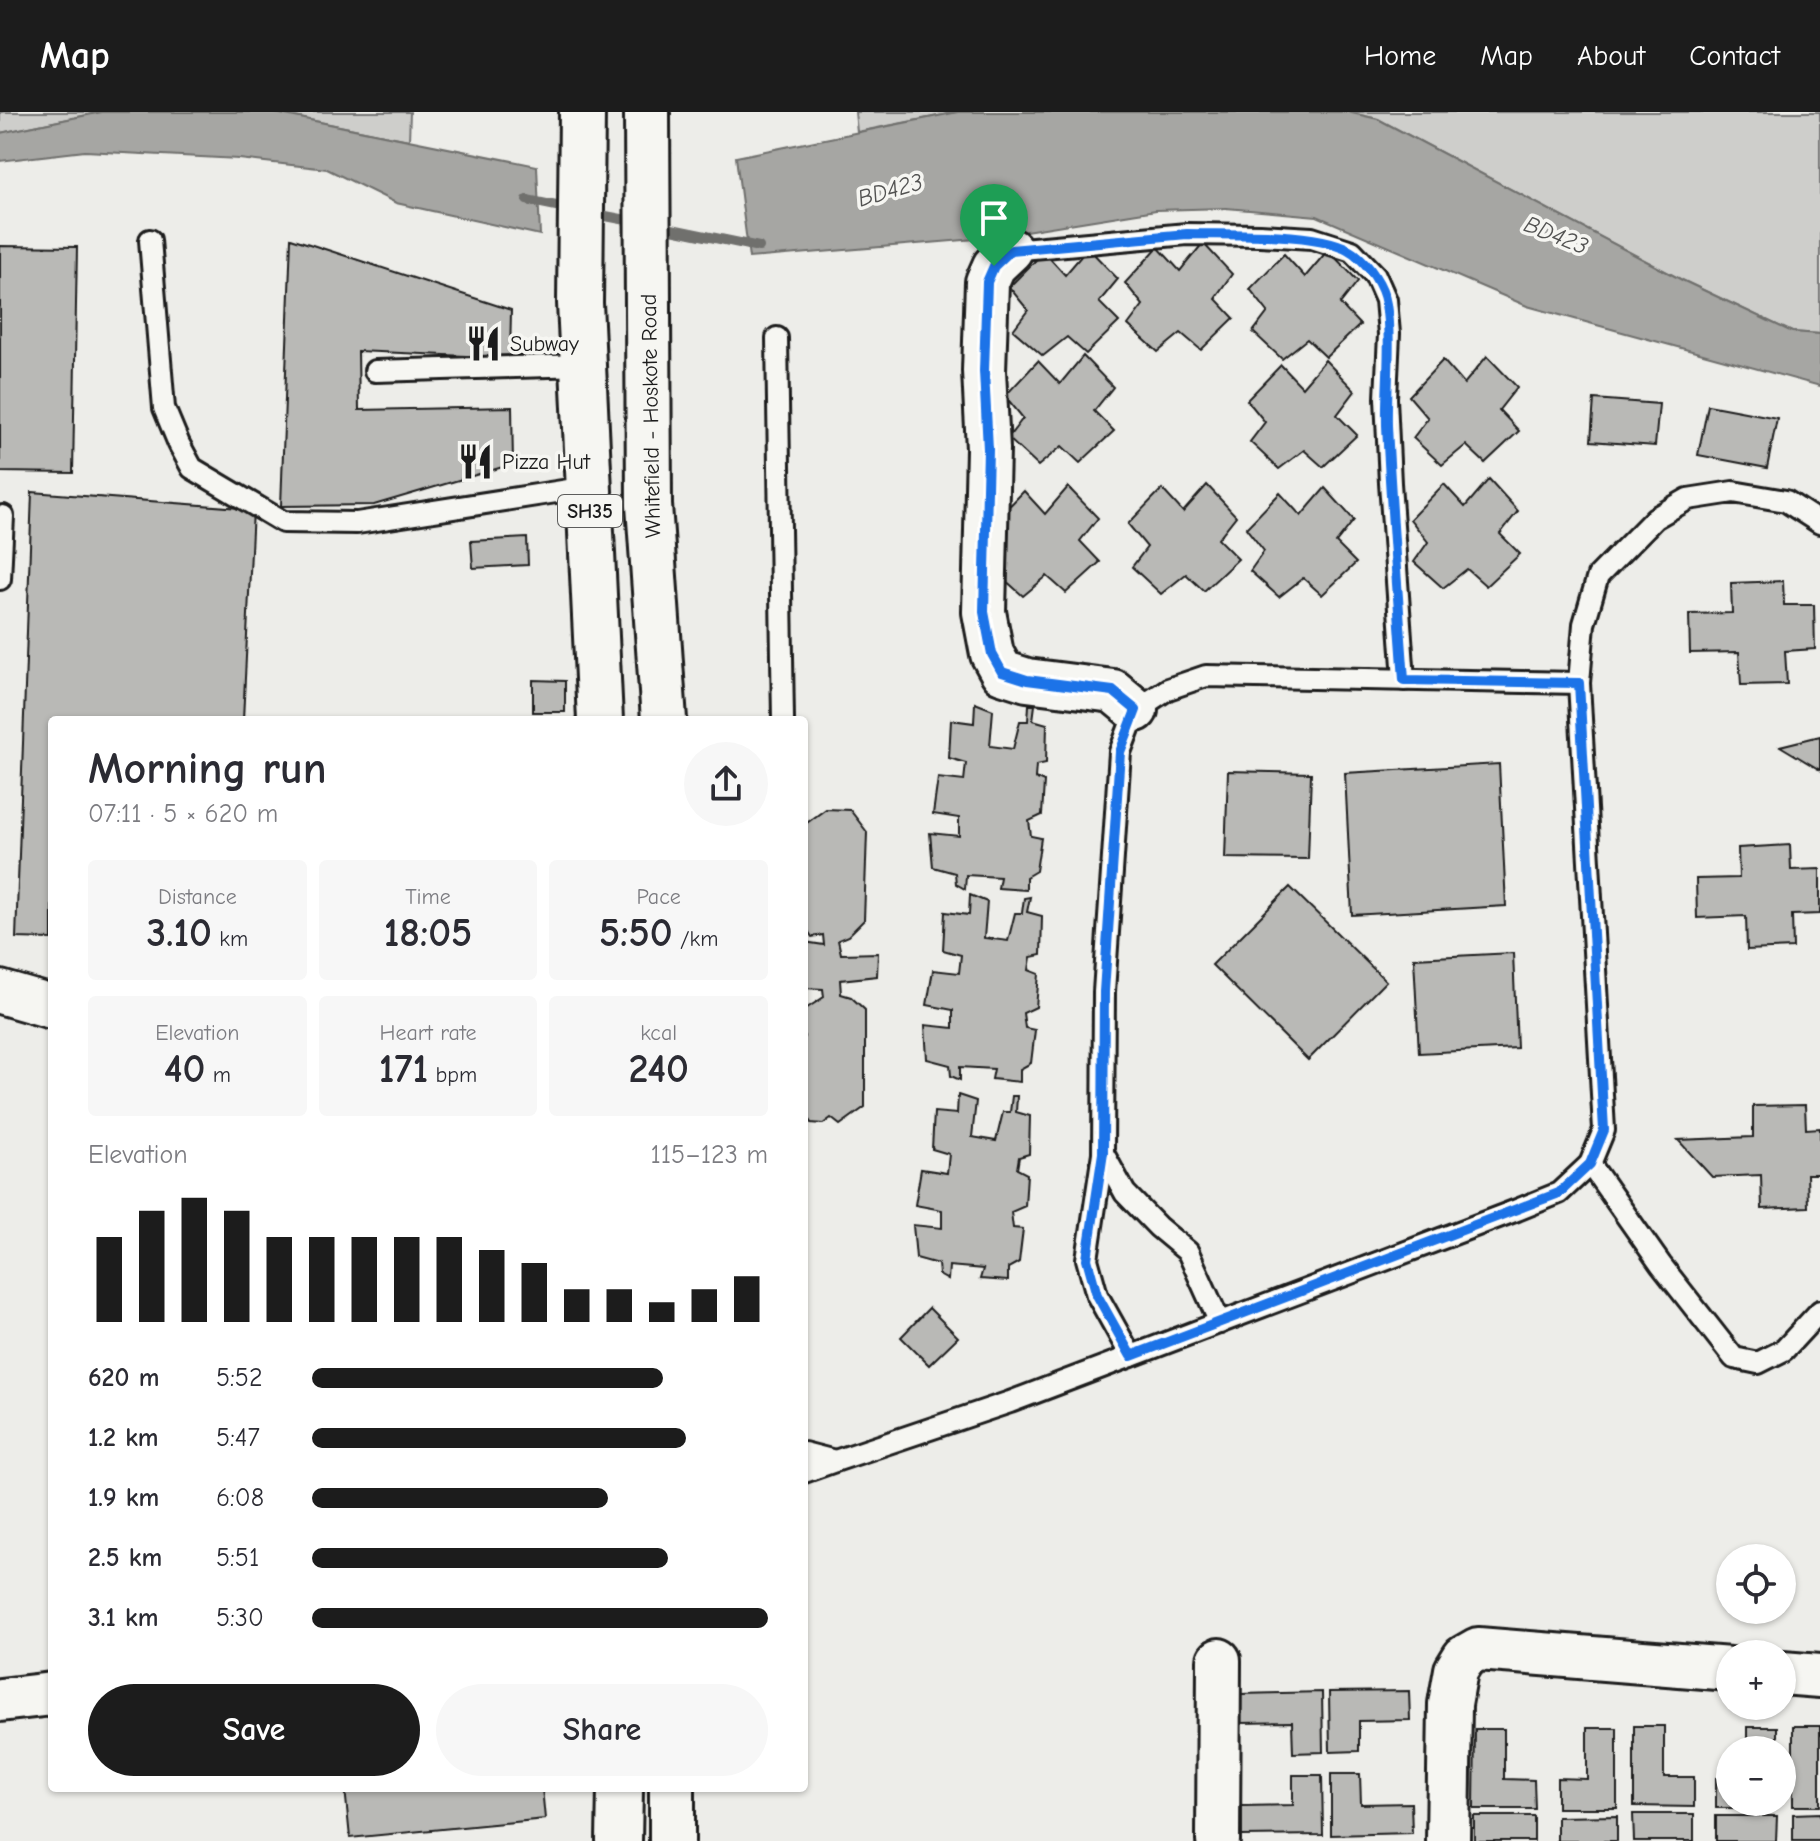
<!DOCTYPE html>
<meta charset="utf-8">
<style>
:root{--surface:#fff;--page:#f7f7f7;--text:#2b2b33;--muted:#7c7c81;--accent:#1c1c1c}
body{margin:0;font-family:"Comic Neue",sans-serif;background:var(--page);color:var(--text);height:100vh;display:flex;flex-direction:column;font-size:30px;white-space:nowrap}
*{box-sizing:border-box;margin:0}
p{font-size:26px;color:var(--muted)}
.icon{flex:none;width:44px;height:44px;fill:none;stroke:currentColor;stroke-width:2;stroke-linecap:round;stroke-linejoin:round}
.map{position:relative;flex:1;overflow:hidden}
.drawer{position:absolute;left:48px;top:604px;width:760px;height:1076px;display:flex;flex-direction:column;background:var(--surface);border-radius:8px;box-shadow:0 2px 6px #0004}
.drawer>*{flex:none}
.controls{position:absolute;left:1716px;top:1432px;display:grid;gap:16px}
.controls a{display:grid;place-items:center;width:80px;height:80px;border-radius:50%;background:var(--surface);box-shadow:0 2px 6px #0004;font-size:40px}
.pin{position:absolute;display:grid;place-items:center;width:68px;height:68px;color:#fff;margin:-82px -34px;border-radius:50% 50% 50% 0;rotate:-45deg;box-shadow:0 0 8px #0007}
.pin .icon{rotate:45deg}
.round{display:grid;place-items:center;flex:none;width:84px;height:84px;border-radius:42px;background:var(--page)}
.overview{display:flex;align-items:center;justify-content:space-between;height:136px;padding:0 40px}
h1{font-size:44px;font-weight:700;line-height:60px}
.metrics{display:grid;grid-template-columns:repeat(3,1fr);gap:12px;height:136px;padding:8px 40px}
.metrics div{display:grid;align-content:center;border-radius:8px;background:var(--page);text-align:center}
.metrics b{font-size:40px;font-weight:700}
.metrics small{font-size:22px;font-weight:400}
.metrics p{font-size:22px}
.chart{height:224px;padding:16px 40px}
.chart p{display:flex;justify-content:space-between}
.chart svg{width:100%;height:144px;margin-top:8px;stroke:var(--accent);stroke-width:6}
.action{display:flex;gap:16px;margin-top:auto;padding:16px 40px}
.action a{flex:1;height:92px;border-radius:48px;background:var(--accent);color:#fff;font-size:32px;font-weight:700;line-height:92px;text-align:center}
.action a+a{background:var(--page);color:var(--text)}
ul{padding:0 40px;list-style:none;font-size:26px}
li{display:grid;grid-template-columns:128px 96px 1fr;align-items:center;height:60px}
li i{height:20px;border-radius:10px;background:var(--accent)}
header{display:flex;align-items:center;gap:48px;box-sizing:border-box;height:112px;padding:0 40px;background:var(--accent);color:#fff}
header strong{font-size:38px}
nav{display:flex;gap:44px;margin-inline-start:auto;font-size:28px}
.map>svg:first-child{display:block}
</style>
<header>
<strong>Map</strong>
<nav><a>Home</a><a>Map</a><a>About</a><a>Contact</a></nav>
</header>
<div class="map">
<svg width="1820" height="1729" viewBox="0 0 1820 1729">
<rect width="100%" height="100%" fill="#edede9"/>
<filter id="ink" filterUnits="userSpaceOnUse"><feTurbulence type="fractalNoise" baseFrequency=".0125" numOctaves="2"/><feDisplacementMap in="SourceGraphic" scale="16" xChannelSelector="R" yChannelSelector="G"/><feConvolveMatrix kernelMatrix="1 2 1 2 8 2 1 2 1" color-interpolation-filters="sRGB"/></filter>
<g filter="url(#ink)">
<g fill="#cececb" stroke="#757574" stroke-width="2">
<path d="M0,0H102L0,21Z"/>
<path d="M270,0H410L409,28Z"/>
<path d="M855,0H958L857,20Z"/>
<path d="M1347,0H1820V222L1792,220L1682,168L1378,7Z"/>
</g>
<g fill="#a6a6a3" stroke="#6f6f6d" stroke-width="2">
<path d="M102,0H270L537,54L540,123L396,91L327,57L239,47L85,39L0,49V21Z"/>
<path d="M958,0H1347L1378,7L1682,168L1792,220L1820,222V274L1527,194L1317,104L1226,96L1156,98L976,127L749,146L736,45Z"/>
</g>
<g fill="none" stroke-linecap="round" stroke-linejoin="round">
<g stroke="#6f6f6d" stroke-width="10">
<path d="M527,88L571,97"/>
<path d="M590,101L637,110"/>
<path d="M657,114L759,135"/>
</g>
</g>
<g fill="#b9b9b6" stroke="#1c1c1c" stroke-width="2">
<path d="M291,126L511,198L510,246L358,239L359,298L512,295L513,352L374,393L281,394Z"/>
<path d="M1203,131L1232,162L1215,186L1234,206L1201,238L1181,221L1158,240L1128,213L1143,193L1125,171L1158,135L1180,159Z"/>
<path d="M0,134L77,135L73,361L0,360Z"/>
<path d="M1088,136L1118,167L1099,190L1119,210L1086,242L1067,225L1043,244L1013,218L1028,198L1009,175L1044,140L1065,163Z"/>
<path d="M1328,138L1358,169L1340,192L1360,213L1326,245L1307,227L1282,247L1253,220L1268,200L1250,177L1284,142L1305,165Z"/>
<path d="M1083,244L1113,275L1094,299L1114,319L1080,351L1062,334L1038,354L1008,326L1023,306L1005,284L1038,249L1060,272Z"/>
<path d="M1487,244L1517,275L1499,298L1519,319L1485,351L1466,333L1442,353L1413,326L1428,306L1409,284L1443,248L1464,272Z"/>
<path d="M1325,248L1355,279L1337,303L1357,323L1323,355L1304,338L1279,357L1250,330L1265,310L1247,288L1281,253L1302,275Z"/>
<path d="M1594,287L1659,292L1655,334L1591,329Z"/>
<path d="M1708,293L1777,306L1767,356L1698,343Z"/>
<path d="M1489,367L1518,399L1500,422L1520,442L1486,474L1467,457L1443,476L1414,450L1428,430L1410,407L1444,372L1465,395Z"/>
<path d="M1207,373L1236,404L1218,427L1238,447L1204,479L1186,462L1161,482L1132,455L1147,435L1128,412L1162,377L1183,400Z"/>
<path d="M1068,375L1098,406L1080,429L1100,450L1066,481L1047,464L1023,484L993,457L1008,437L990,414L1024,379L1045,402Z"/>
<path d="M1325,376L1354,408L1336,431L1356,451L1322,483L1303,466L1279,485L1250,459L1264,439L1246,416L1280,381L1301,404Z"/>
<path d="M32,380L253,397L243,608H52V827L16,826Z"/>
<path d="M527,426L528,453L473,456L471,429Z"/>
<path d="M1783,469L1784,493H1814L1815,537L1785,539L1787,572L1741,573L1739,540L1690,541L1689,502L1732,501L1731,471Z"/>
<path d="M533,568L565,569V600H533Z"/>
<path d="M975,591L993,598L990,634L1013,637L1020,609H1028L1029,593H1035L1033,608L1047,612L1046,651L1036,653L1035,666L1044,670L1042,703L1029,709L1031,724L1041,726L1036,759L1026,765V778L998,776L1000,765L966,763L965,777L956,772L955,761L933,755L930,721L959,724V706L933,702L938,666L964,669L966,651L949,646L951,608L974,611Z"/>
<path d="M1820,624V658L1780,634Z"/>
<path d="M1499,652L1506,794L1352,803L1345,661Z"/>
<path d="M1228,659L1311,661L1308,747L1225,746Z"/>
<path d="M826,697L850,698L867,720L864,808L848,824L838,828L841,842L878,841L877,864L840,868L841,882L851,885L865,898V995L840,1013L831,1006L823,1012L811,1011L804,999V898L824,885L823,877L804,876V830L824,833L823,823L812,825L804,813V713Z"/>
<path d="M1790,733L1791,758L1820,757V802L1792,803L1793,836L1747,838L1746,804L1697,806L1696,767L1739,766L1738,736Z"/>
<path d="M1290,775L1386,869L1308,948L1212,853Z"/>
<path d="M970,783L987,790L984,826L1008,829L1015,801H1022L1024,786L1030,785L1027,800L1042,804L1041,843L1031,845L1029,858L1039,862L1036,895L1023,901L1025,916L1035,918L1031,951L1020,957V970L992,967L994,957L960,955V968L951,964L950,953L927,947L925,913L953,916V898L927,893L933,858L959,861L961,843L943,838L945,800L969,803Z"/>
<path d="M1513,841L1517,936L1419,941L1414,846Z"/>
<path d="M958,983L976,989L972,1025L996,1029L1003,1000H1010L1012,984H1017L1016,1000L1030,1004L1029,1042L1019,1045L1017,1057L1027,1062L1025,1094L1011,1100L1013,1116L1023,1117L1019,1150L1008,1156V1169L980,1167L983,1157L949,1154L948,1168L939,1163L938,1152L916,1146L913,1113L942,1116V1098L915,1093L921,1057L947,1061L949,1042L932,1037L934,1000L957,1002Z"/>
<path d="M1805,993L1806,1017L1820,1016V1062H1807L1808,1095L1762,1097L1761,1063L1712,1065L1678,1028L1753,1025V994Z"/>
<path d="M929,1196L958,1225L929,1253L901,1225Z"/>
<path d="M1409,1579L1410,1608L1359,1609V1639L1330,1640L1329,1580Z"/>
<path d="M1322,1580L1323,1640L1293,1641L1292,1610L1241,1611V1582Z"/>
<path d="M1634,1614H1664V1665H1694V1695L1634,1694Z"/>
<rect x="1793" y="1614" width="27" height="80"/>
<rect x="1747" y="1615" width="30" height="23"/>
<path d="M1587,1616H1617V1696H1557V1666L1587,1667Z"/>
<path d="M1475,1617H1504V1667L1534,1668L1535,1697H1474Z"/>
<path d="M1331,1662H1360L1361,1692L1411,1691L1412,1721L1331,1723Z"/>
<path d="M1293,1663H1322L1323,1723L1242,1724V1694L1293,1693Z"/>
<path d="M1716,1666H1730V1690H1776V1696H1716Z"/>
<path d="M345,1676H542L545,1707L350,1726Z"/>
<path d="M1820,1701V1729H1793V1702Z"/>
<path d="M1633,1702H1694V1729H1634Z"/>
<rect x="1474" y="1704" width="60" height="25"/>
<path d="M1617,1704V1729H1557V1705Z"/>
<path d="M1716,1704H1777L1776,1729H1716Z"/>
</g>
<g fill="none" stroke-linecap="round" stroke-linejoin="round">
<defs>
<g id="lane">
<path d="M150,128L164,296L179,332L192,356L283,410L357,411L588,375"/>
<path d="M1011,138L1187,122L1260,123L1312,126L1352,139L1375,163L1386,188L1389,222L1386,286L1390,371L1404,568"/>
<path d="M777,226L783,608"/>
<path d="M375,259L583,253"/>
<path d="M0,467L3,404"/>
<path d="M1103,1041L1125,1081L1158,1115L1188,1140L1220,1211"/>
<path d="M1590,1052L1661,1153L1734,1246L1758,1251L1784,1238L1820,1199"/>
<path d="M1131,1244L1097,1183L1087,1147L1103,1041L1104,880L1120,640L1136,598L1168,577L1206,564L1579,571"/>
<path d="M804,1341L835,1349L1010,1290L1517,1098L1559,1081L1590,1052L1604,1018L1579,571L1584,512L1598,464L1655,406L1688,387L1733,380L1786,389L1820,411"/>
<path d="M804,1360L835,1349"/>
</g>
<g id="street">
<path d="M1011,138L994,154L987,170L984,259L988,337L984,500L992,542L1002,560L1027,568L1113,579L1136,598"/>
<path d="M0,880L52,895"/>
<path d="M1782,1561L1820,1564"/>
<path d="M0,1588L52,1582"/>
<path d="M1218,1729L1219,1548"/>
<path d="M1448,1729L1450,1592L1456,1558L1464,1545L1478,1537L1730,1557"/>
</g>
<g id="primary">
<path d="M582,0L580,191L600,608"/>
<path d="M647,0L649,393L664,608"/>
<path d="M672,1676V1729"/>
<path d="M619,1729L620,1676"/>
</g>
</defs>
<use href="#lane" stroke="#1c1c1c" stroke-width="26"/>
<use href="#street" stroke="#1c1c1c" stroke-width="48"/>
<use href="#primary" stroke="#1c1c1c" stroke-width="50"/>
<use href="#lane" stroke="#f6f6f2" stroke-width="20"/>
<use href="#street" stroke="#f6f6f2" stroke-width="42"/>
<use href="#primary" stroke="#f6f6f2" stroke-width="44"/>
</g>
</g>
<g fill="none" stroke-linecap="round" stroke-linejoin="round" filter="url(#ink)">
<defs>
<path id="route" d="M1187,122C1225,123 1325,118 1354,141C1369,153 1383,173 1386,192C1392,231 1386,273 1387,313C1391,398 1398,483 1404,568L1579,571L1604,1018L1590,1052L1559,1081L1131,1244L1097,1183L1087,1147L1103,1041L1104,880L1120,640L1136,598L1113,579L1027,568L1002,560L992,542L984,500L988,337L984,259L987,170L994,154L1011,138Z"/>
</defs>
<use href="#route" stroke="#fff" stroke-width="16"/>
<use href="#route" stroke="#1a73e8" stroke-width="10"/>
</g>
<defs>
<symbol id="restaurant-bare" viewBox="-9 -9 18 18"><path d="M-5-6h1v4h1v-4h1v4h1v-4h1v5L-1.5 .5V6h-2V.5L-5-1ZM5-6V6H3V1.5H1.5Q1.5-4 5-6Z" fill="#1c1c1c" stroke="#f6f6f2" stroke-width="2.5" paint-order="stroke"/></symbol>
</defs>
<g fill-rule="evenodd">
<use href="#restaurant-bare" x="458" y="206" width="51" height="51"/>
<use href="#restaurant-bare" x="450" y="324" width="51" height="51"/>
</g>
<g text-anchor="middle" stroke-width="7" stroke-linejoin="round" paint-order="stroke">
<rect fill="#f6f6f2" stroke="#5d5d5c" stroke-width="2" x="558" y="383" width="64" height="32" rx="6"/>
<g font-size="20" font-weight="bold" fill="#1c1c1c">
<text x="590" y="406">SH35</text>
</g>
<g font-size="22" fill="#1c1c1c" stroke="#f6f6f2" text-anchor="start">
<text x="510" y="239">Subway</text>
<text x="502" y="357">Pizza Hut</text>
</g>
<g font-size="22" fill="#1c1c1c" stroke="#f6f6f2">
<text transform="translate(650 304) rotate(-91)" y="8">Whitefield - Hoskote Road</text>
</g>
<g font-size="24" font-style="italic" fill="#535352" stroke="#f6f6f2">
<text transform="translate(890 78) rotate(-16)" y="8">BD423</text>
<text transform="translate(1556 123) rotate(22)" y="8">BD423</text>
</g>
</g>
</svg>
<div class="controls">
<a><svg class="icon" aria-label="locate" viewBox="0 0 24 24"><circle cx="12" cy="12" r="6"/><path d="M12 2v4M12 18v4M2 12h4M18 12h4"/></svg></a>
<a>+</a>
<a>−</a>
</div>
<div class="pin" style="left:994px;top:154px;background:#1e9e55"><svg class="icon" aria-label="arrive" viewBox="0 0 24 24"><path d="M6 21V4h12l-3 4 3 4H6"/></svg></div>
<section class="drawer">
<div class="overview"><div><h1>Morning run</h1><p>07:11 · 5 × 620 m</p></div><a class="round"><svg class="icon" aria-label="share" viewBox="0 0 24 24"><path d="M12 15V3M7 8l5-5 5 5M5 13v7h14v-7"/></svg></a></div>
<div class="metrics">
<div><p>Distance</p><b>3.10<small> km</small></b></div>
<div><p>Time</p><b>18:05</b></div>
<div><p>Pace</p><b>5:50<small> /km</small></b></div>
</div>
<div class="metrics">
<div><p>Elevation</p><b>40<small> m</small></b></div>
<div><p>Heart rate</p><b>171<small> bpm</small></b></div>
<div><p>kcal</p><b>240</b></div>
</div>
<div class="chart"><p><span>Elevation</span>115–123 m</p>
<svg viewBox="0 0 160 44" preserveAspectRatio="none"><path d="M5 44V18M15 44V10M25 44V6M35 44V10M45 44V18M55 44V18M65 44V18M75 44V18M85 44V18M95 44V22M105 44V26M115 44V34M125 44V34M135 44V38M145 44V34M155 44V30"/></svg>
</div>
<ul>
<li><b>620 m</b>5:52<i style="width:77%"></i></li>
<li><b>1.2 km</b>5:47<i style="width:82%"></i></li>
<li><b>1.9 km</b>6:08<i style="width:65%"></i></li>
<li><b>2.5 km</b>5:51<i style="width:78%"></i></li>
<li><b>3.1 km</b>5:30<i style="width:100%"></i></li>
</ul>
<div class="action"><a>Save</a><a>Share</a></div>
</section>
</div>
